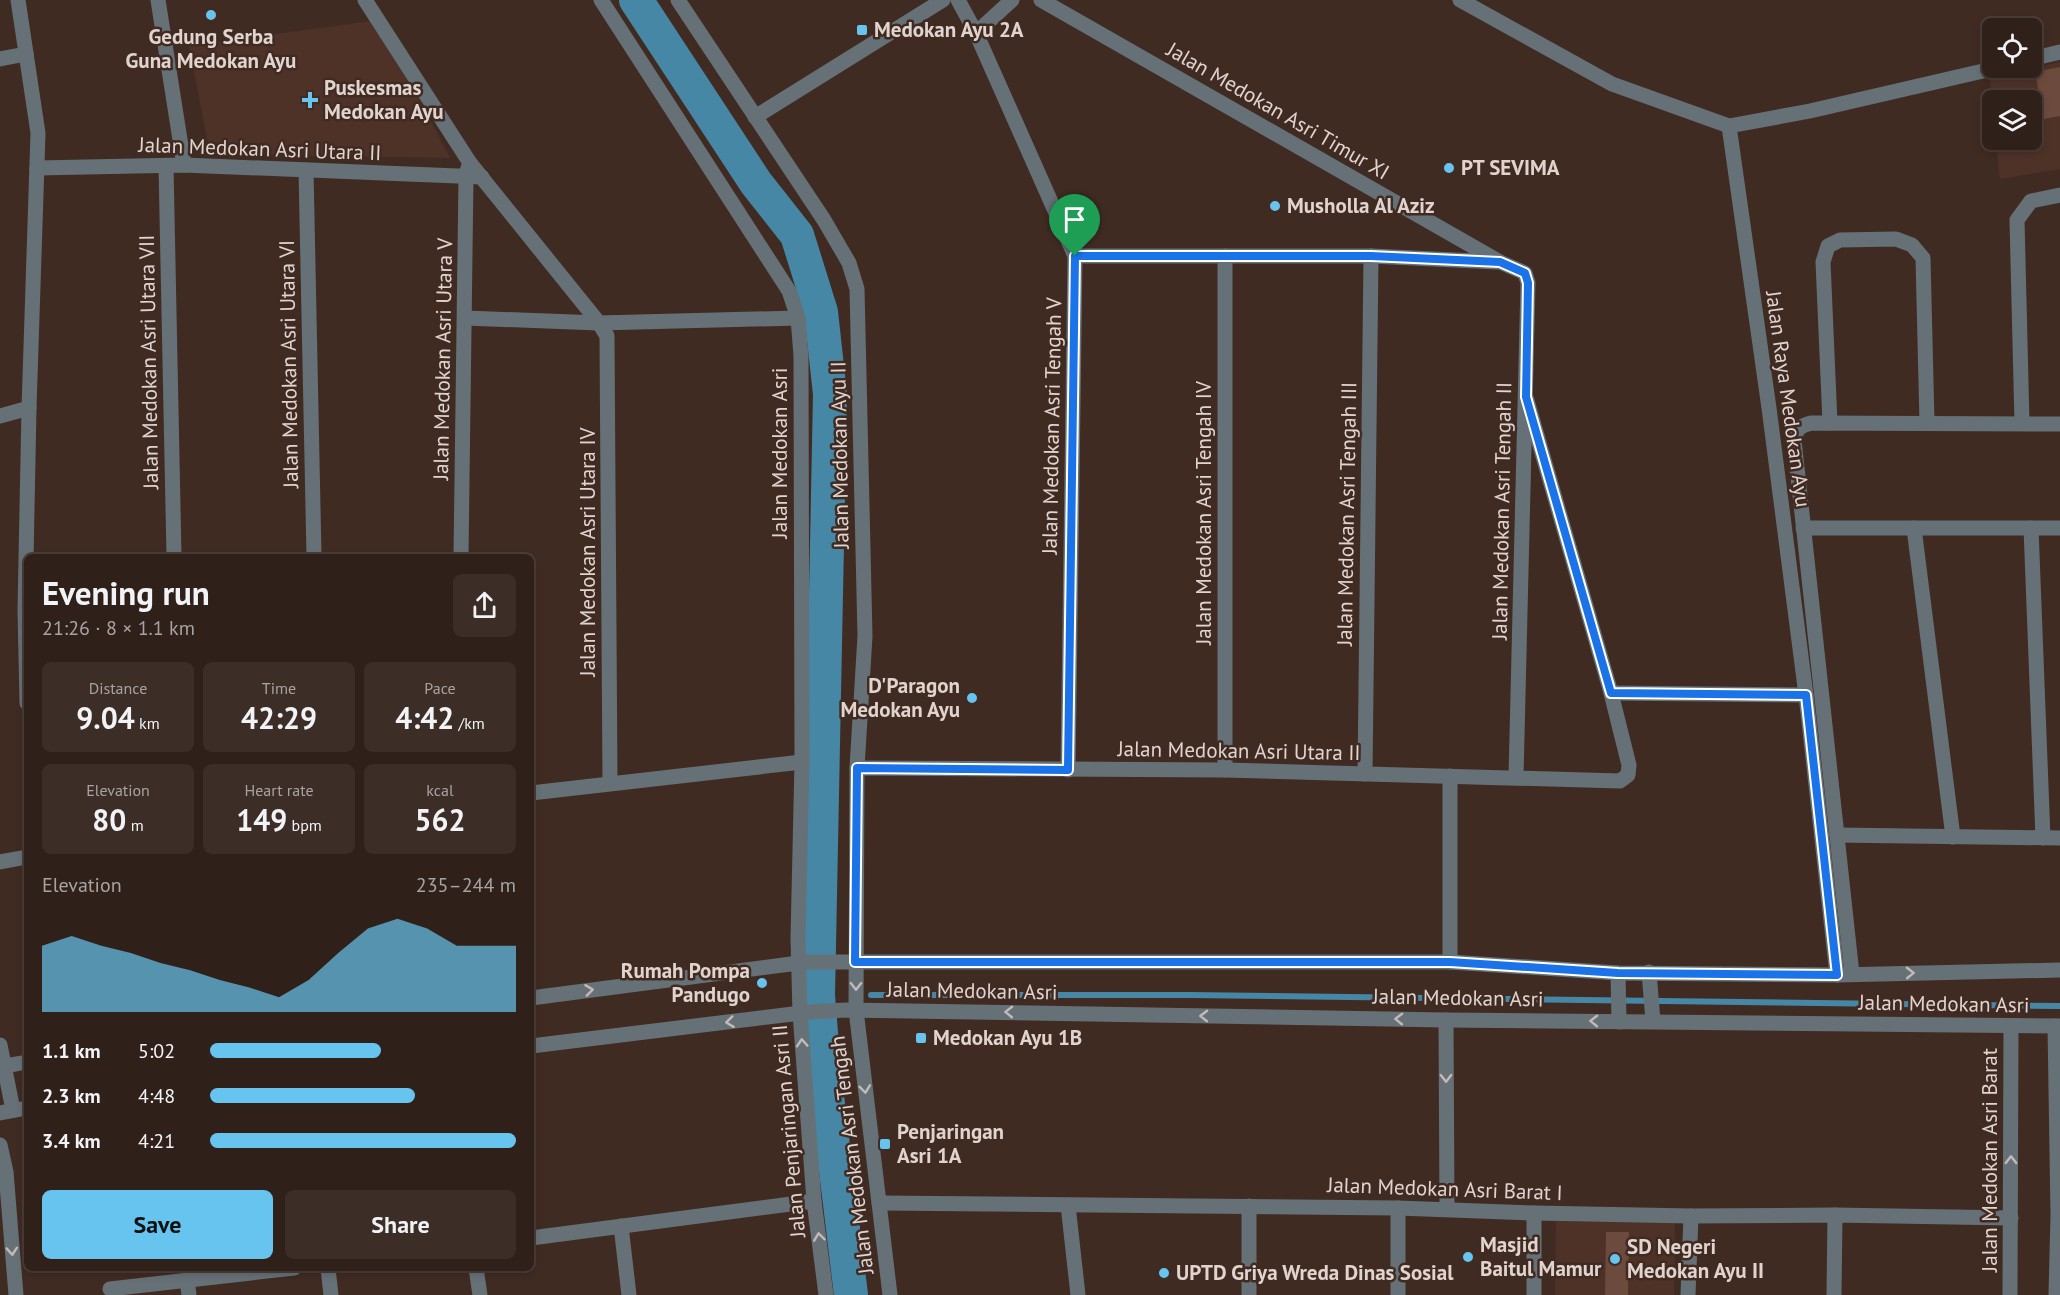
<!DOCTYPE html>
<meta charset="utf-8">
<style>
:root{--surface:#30201a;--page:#3c2d27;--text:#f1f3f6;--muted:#a8a3a2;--line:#4b3e39;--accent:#66c4ef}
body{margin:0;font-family:"PT Sans",sans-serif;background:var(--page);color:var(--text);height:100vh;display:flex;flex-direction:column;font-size:22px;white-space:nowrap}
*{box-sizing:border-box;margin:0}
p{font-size:20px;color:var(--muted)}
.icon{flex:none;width:33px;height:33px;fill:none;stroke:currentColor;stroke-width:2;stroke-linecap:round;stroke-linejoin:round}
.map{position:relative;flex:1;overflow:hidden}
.drawer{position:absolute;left:24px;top:554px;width:510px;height:717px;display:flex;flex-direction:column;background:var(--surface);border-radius:9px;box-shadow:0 3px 9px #0003,0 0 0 2px var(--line)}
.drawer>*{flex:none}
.controls{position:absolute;left:1982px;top:18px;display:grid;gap:12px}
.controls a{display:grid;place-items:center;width:60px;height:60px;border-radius:9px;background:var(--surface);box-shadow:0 3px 9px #0003,0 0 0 2px var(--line);font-size:30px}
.pin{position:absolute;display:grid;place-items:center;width:51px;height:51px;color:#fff;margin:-62px -26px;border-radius:50% 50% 50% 0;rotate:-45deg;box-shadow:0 0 6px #0007}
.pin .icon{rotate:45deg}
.round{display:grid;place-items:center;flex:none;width:63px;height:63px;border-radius:9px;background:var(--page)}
.summary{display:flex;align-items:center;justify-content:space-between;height:102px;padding:0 18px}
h1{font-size:33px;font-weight:700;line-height:45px}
.figures{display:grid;grid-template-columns:repeat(3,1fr);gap:9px;height:102px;padding:6px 18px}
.figures div{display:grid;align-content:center;border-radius:9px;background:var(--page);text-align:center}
.figures b{font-size:30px;font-weight:700}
.figures small{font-size:16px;font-weight:400}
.figures p{font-size:16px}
.chart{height:168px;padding:12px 18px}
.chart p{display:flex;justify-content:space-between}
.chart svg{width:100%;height:108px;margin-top:6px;fill:var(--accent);opacity:.7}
.button{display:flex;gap:12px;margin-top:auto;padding:12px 18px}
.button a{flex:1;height:69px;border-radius:9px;background:var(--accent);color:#111;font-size:24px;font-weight:700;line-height:69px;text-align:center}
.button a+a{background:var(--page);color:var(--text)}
ul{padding:0 18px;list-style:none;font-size:20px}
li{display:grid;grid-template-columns:96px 72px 1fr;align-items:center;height:45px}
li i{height:15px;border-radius:8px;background:var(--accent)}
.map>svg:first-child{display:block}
</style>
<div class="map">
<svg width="2060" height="1295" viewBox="0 0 2060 1295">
<rect width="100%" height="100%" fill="#402b23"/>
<g fill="#4e3228">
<path d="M378,20L450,158L210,154L189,46Z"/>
<path d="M2060,62V169L2000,179L1996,140H2031V100H1992L1990,79Z"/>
<path d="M1556,1221L1675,1223L1674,1295H1555Z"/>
</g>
<g fill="#6c4a3e">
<path d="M2060,67V116L2044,119L2035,72Z"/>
<path d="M1606,1232H1629L1628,1295H1605Z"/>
</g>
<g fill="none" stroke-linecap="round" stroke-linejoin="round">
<path stroke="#4687a5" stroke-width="6" d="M871,995H1191L2060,1006"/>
<path stroke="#4687a5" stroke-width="34" d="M636,0L756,183L797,235L821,312L830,394L818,995L824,1071L851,1295"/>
<g stroke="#667177" stroke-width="15">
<path d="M18,0L38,133L29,408L25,610L27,703"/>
<path d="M158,0L184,165"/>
<path d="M365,0L470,163L599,323L607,336L610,783"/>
<path d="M601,0L789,291L798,318L801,356L802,762L798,938L800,1013L814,1201L826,1295"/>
<path d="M678,0L824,220L849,263L857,289L865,636L857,768L856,1010L890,1295"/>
<path d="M958,0L976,33L1075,256L1068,770"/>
<path d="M1041,0L1500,262L1525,273L1528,283L1516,777"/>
<path d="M1460,0L1612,84L1729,126"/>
<path d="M976,33L1012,0"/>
<path d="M0,59L26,54"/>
<path d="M2031,59L2060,52"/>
<path d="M755,117L943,0"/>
<path d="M1729,126L1769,408L1806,695L1837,975"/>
<path d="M1729,126L1810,111L1996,68"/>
<path d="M166,166L174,556"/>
<path d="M37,168L184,165L482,177"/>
<path d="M306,170L314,556"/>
<path d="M1075,256H1371L1497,262"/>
<path d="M465,318L599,323L798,318"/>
<path d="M0,416L29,408"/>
<path d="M1830,423L1823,262L1828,246L1840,240L1896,239L1912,245L1923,258L1927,423"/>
<path d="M2022,423L2017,220L2031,201L2060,195"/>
<path d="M1803,528H2060"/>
<path d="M1914,528L1953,837"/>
<path d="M2031,528L2043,838"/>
<path d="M461,556L466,177L468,168"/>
<path d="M1611,693L1806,695"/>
<path d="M857,768L1225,770L1620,781L1628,775L1629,765L1611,693L1526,397"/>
<path d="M1225,770V256"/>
<path d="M1365,774L1371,256"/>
<path d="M531,793L802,762"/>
<path d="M1837,835L2060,838"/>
<path d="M0,862L27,857"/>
<path d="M1450,962V776"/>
<path d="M1649,972L1653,1021"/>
<path d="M1618,973L1619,1022"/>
<path d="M1852,974L1794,440C1796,429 1800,426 1811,423L2060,424"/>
<path d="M531,998L806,962H1450L1618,973L1837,975L2060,970"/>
<path d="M1446,1020L1447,1209"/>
<path d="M2055,1026L2058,1215L2056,1295"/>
<path d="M0,1045L13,1110"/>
<path d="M531,1046L809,1012L846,1010L1446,1020L2060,1026"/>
<path d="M0,1067L27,1062"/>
<path d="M0,1113L27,1108"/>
<path d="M0,1145L6,1172L16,1295"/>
<path d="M879,1203L1398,1208L1534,1213L1691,1216L1835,1215L2011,1218"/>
<path d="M1068,1205L1078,1295"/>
<path d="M1534,1213V1295"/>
<path d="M621,1226L629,1295"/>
<path d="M531,1238L814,1201"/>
<path d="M328,1268L331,1295"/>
<path d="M476,1268L480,1295"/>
<path d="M187,1280L189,1295"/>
<path d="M110,1289L294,1268"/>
<path d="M1249,1295V1206"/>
<path d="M1398,1295V1208"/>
<path d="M1688,1295L1691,1216"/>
<path d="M1834,1295L1835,1215"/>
<path d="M2010,1295L2011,1026"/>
</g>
</g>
<defs><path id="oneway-chevron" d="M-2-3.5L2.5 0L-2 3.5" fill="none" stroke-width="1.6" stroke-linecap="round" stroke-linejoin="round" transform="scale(1.5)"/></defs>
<g stroke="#c2bab8">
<use href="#oneway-chevron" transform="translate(1910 973) rotate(-1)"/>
<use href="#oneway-chevron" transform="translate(856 986) rotate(90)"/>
<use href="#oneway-chevron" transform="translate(589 990) rotate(-7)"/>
<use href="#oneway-chevron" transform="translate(1009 1012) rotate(-179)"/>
<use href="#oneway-chevron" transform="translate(1204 1016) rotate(-179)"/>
<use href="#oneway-chevron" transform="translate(1399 1019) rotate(-179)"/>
<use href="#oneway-chevron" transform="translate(1594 1021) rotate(-179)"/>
<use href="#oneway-chevron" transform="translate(730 1022) rotate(173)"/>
<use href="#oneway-chevron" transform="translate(802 1043) rotate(-94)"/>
<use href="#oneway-chevron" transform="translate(1446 1078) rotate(89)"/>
<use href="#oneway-chevron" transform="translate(865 1089) rotate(83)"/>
<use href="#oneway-chevron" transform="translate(2011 1160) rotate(-90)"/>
<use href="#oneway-chevron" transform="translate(819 1237) rotate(-97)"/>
<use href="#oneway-chevron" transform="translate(12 1251) rotate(86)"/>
</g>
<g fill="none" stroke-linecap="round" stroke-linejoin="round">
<defs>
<path id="route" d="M1075,256H1371L1500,262L1525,273L1528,283L1526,397L1611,693L1806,695L1837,975L1618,973L1450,962H855L857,768L1068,770Z"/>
</defs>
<use href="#route" stroke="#fff" stroke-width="12"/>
<use href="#route" stroke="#1a73e8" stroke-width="8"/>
</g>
<g fill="#66c4ef" stroke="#402b23" stroke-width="2">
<circle cx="211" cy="15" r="6"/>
<rect x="856" y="24" width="12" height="12" rx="3"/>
<path d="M307 91h6v6h6v6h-6v6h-6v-6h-6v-6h6z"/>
<circle cx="1449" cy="168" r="6"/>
<circle cx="1275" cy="206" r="6"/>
<circle cx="972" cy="698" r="6"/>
<circle cx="762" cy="983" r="6"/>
<rect x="915" y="1032" width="12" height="12" rx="3"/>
<rect x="879" y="1138" width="12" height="12" rx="3"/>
<circle cx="1468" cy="1257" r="6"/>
<circle cx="1615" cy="1259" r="6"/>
<circle cx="1164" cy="1273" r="6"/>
</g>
<g text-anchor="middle" stroke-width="5" stroke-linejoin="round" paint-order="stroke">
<g font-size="21" font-weight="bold" fill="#e1d3ce" stroke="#402b23" text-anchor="start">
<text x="874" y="37">Medokan Ayu 2A</text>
<text x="211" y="44" text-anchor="middle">Gedung Serba<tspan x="211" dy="24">Guna Medokan Ayu</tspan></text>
<text x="324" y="95">Puskesmas<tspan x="324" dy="24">Medokan Ayu</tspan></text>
<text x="1461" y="175">PT SEVIMA</text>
<text x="1287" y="213">Musholla Al Aziz</text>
<text x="960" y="693" text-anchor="end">D'Paragon<tspan x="960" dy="24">Medokan Ayu</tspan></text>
<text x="750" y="978" text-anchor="end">Rumah Pompa<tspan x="750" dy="24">Pandugo</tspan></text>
<text x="933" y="1045">Medokan Ayu 1B</text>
<text x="897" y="1139">Penjaringan<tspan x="897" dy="24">Asri 1A</tspan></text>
<text x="1480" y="1252">Masjid<tspan x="1480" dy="24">Baitul Mamur</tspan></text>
<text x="1627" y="1254">SD Negeri<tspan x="1627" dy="24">Medokan Ayu II</tspan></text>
<text x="1176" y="1280">UPTD Griya Wreda Dinas Sosial</text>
</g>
<g font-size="21" fill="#e1d3ce" stroke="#402b23">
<text transform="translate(1278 111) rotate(30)" y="7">Jalan Medokan Asri Timur XI</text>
<text transform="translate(260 149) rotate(2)" y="7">Jalan Medokan Asri Utara II</text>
<text transform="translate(443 359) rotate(-89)" y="7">Jalan Medokan Asri Utara V</text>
<text transform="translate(149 362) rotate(-91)" y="7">Jalan Medokan Asri Utara VII</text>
<text transform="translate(289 364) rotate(-91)" y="7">Jalan Medokan Asri Utara VI</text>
<text transform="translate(1788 399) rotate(82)" y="7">Jalan Raya Medokan Ayu</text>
<text transform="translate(1052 426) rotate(-89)" y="7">Jalan Medokan Asri Tengah V</text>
<text transform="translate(780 453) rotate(-90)" y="7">Jalan Medokan Asri</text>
<text transform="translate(840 455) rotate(-91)" y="7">Jalan Medokan Ayu II</text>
<text transform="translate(1502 511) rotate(-89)" y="7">Jalan Medokan Asri Tengah II</text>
<text transform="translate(1204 513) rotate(-90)" y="7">Jalan Medokan Asri Tengah IV</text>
<text transform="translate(1347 514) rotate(-89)" y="7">Jalan Medokan Asri Tengah III</text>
<text transform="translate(588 552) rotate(-90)" y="7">Jalan Medokan Asri Utara IV</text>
<text transform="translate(1239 751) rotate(1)" y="7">Jalan Medokan Asri Utara II</text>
<text transform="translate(972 991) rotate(1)" y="7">Jalan Medokan Asri</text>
<text transform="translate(1458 998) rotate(1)" y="7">Jalan Medokan Asri</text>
<text transform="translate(1944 1004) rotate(1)" y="7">Jalan Medokan Asri</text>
<text transform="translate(789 1131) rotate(-95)" y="7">Jalan Penjaringan Asri II</text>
<text transform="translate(852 1155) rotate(-97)" y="7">Jalan Medokan Asri Tengah</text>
<text transform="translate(1990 1160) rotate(-90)" y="7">Jalan Medokan Asri Barat</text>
<text transform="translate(1445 1189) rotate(2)" y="7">Jalan Medokan Asri Barat I</text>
</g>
</g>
</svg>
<div class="controls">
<a><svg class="icon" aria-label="locate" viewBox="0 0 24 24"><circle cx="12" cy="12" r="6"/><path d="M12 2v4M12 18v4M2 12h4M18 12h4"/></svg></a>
<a><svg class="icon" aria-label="layers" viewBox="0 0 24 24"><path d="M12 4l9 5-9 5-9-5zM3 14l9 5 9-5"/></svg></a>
</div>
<div class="pin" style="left:1075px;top:256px;background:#1e9e55"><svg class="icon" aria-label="arrive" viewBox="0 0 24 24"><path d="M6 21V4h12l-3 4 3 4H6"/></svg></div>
<section class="drawer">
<div class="summary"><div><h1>Evening run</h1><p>21:26 · 8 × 1.1 km</p></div><a class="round"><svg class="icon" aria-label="share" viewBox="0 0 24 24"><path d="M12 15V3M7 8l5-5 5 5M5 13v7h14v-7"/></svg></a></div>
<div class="figures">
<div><p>Distance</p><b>9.04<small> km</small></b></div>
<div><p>Time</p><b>42:29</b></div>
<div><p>Pace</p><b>4:42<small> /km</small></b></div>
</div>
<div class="figures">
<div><p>Elevation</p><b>80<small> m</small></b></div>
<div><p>Heart rate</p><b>149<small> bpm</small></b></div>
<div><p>kcal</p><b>562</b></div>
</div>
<div class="chart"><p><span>Elevation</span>235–244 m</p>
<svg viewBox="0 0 160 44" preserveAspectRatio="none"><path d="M0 44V17L10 13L20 17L30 20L40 24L50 27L60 31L70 34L80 38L90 31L100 20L110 10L120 6L130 10L140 17L150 17L160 17V44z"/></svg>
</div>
<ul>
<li><b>1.1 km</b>5:02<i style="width:56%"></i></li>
<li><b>2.3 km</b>4:48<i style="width:67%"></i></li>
<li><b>3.4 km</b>4:21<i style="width:100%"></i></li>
</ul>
<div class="button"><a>Save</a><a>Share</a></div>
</section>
</div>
